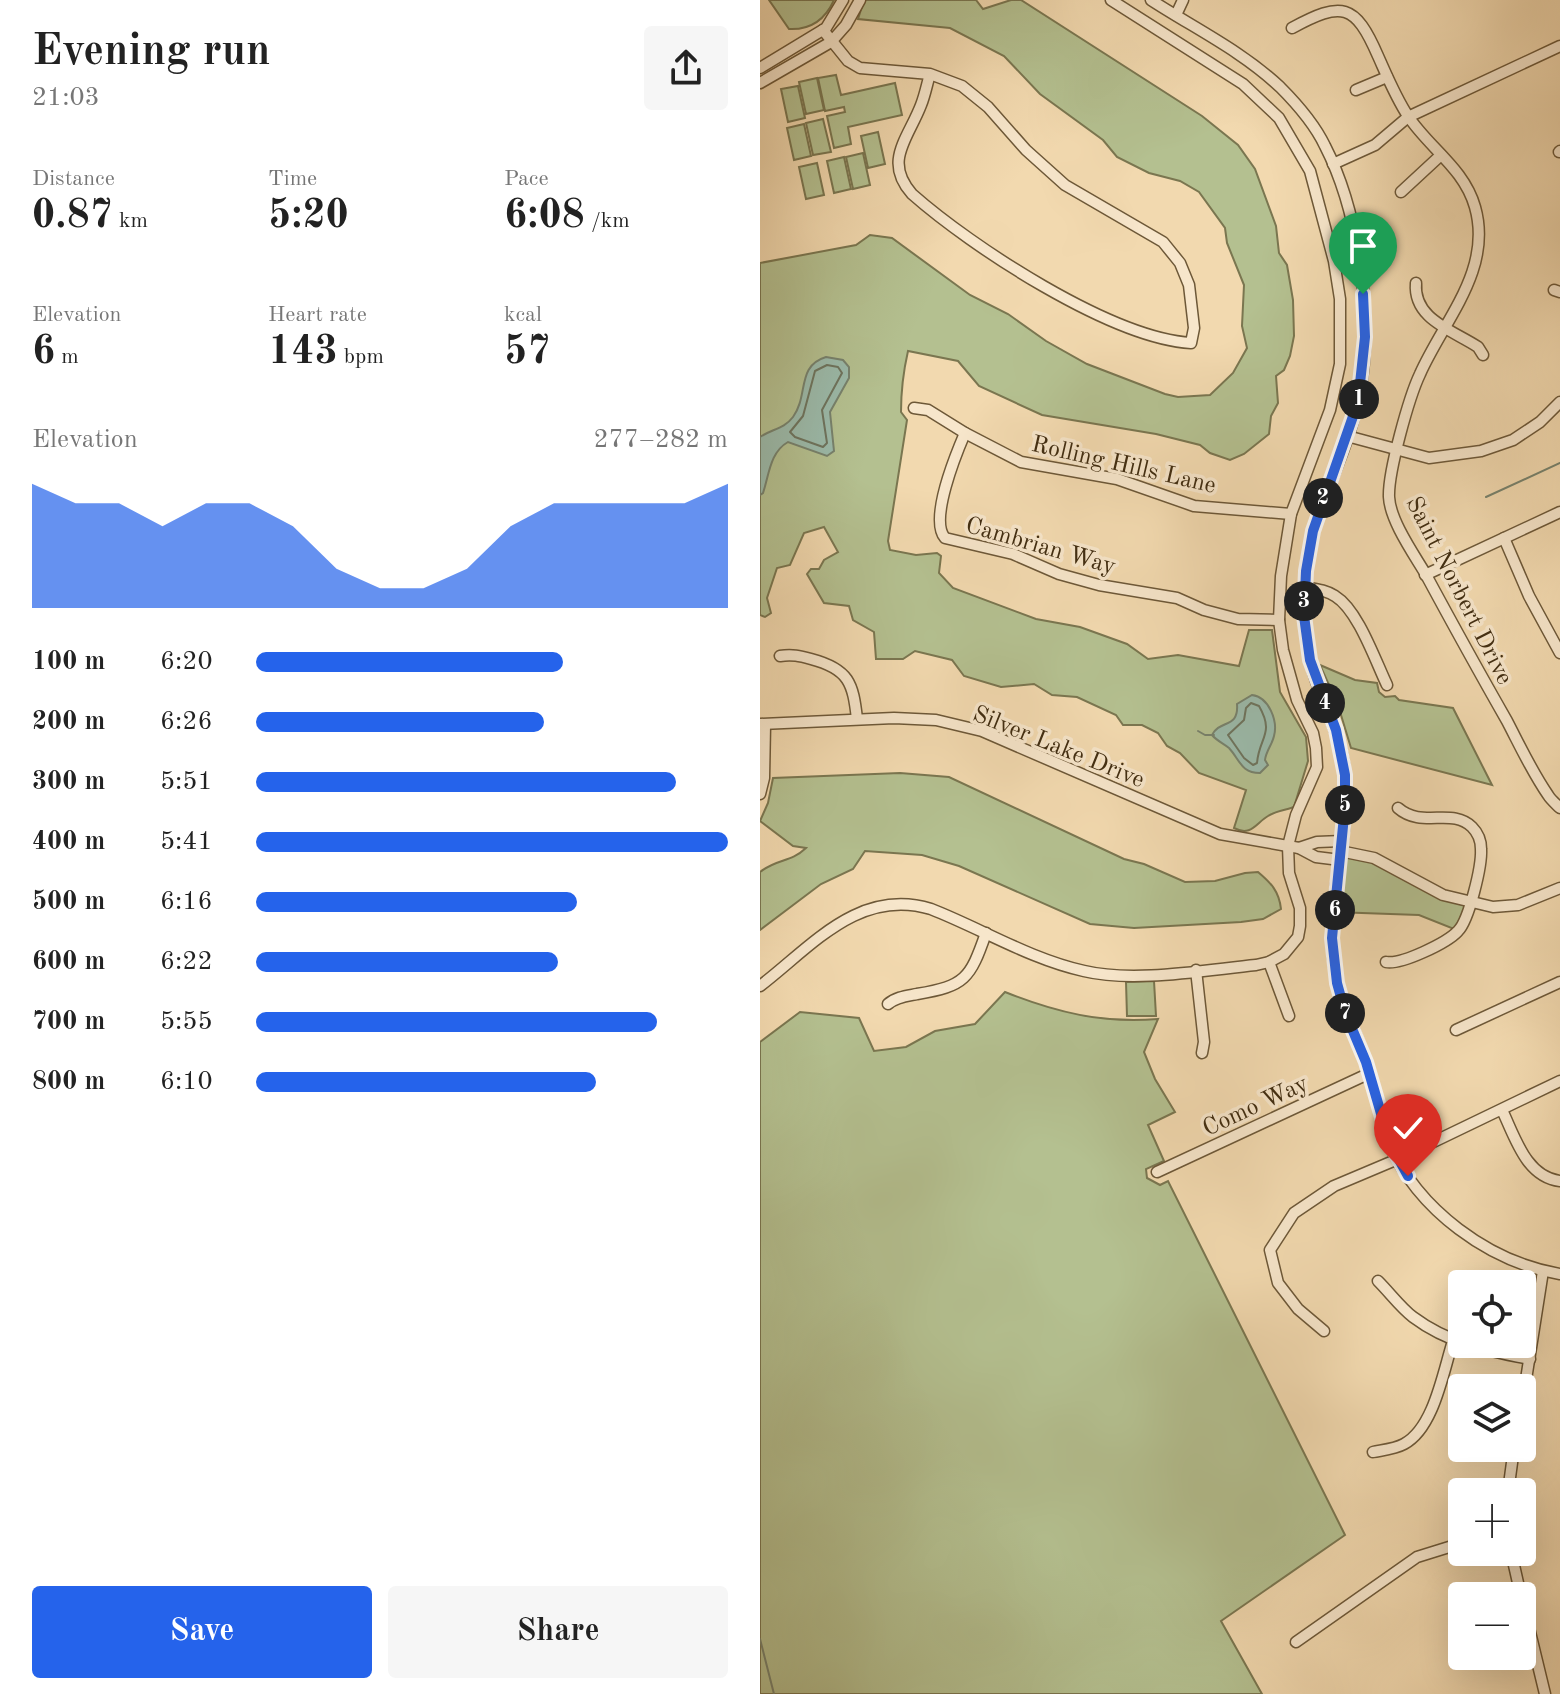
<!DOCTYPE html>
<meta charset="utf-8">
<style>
:root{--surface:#fff;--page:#f6f6f6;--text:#222;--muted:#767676;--accent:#2563eb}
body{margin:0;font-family:"Old Standard TT",serif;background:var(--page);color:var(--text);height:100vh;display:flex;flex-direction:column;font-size:30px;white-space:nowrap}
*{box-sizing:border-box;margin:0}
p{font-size:26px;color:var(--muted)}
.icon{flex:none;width:44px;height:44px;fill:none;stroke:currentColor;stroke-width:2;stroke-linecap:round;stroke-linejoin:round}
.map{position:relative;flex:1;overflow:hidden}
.panel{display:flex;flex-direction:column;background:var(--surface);width:760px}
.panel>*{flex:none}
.fabs{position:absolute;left:688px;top:1270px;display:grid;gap:16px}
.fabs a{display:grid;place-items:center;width:88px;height:88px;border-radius:8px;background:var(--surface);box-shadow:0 8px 32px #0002;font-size:40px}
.pin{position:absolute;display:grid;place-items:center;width:68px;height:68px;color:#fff;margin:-82px -34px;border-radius:50% 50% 50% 0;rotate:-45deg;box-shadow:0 0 8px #0007}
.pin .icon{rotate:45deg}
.km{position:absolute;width:40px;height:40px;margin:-20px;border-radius:50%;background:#222;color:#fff;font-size:22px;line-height:40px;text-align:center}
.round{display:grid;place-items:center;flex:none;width:84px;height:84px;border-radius:8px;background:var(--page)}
.head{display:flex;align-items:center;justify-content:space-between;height:136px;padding:0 32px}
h1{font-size:44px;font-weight:700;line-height:60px}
.figures{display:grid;grid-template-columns:repeat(3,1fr);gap:12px;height:136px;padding:8px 32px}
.figures div{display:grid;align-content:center}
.figures b{font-size:40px;font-weight:700}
.figures small{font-size:22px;font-weight:400}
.figures p{font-size:22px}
.chart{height:224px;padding:16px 32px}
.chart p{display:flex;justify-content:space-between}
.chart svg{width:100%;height:144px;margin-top:8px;fill:var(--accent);opacity:.7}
.cta{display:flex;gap:16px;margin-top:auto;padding:16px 32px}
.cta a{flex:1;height:92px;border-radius:8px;background:var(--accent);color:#fff;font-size:32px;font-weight:700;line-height:92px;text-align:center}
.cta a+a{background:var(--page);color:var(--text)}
ul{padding:0 32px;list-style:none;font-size:26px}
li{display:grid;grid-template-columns:128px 96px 1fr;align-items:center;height:60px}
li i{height:20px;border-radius:10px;background:var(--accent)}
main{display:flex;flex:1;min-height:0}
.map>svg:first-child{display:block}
</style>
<main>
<section class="panel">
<div class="head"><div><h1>Evening run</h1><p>21:03</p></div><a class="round"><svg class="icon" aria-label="share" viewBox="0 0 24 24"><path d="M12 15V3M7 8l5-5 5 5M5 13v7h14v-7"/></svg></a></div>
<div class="figures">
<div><p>Distance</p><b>0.87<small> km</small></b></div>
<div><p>Time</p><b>5:20</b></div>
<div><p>Pace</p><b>6:08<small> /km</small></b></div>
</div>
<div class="figures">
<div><p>Elevation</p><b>6<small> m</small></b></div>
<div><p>Heart rate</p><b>143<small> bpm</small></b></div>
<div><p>kcal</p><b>57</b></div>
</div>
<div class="chart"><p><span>Elevation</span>277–282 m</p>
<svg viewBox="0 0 160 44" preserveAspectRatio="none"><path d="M0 44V6L10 12L20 12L30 19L40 12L50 12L60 19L70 32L80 38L90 38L100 32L110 19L120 12L130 12L140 12L150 12L160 6V44z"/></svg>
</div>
<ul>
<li><b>100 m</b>6:20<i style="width:65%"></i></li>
<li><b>200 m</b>6:26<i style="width:61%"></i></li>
<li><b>300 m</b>5:51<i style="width:89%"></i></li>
<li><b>400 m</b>5:41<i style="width:100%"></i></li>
<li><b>500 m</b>6:16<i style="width:68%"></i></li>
<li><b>600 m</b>6:22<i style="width:64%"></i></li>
<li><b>700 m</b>5:55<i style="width:85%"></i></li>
<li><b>800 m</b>6:10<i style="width:72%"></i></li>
</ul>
<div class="cta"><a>Save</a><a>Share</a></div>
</section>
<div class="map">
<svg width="800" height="1694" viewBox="0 0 800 1694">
<rect width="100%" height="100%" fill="#f2d9af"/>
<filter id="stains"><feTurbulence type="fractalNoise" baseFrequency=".0025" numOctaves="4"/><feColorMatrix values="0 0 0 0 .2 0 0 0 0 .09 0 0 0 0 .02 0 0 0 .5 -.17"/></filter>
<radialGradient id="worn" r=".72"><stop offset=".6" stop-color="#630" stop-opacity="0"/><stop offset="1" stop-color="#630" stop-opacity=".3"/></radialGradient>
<g fill="#b4c090" stroke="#7a7650" stroke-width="2">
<path d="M9,0H74C65,20 50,30 29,29Z"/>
<path d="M104,0H216L223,9L251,0H261L442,116L478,145L495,169L516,226L519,253L527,265L533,300L534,336L530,356L524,370L516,376L518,403L511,416L509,434L484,454L470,460L450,453L440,445L396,434L282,415L219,386L198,361L148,351C143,373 141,391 141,412L147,420L128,541L130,550L156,555L177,553L181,556L179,573L193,588L276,619L320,627L367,644L388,659L418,655L479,666L489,630H512L520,692L546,737L548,761L534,807C526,810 515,811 508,816C496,823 491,837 474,828L486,790L439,773L420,753L407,746L398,733L382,725H363L356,715L317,697L292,695L274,684L241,687L204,676L192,660L155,651L143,659H116L114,632L93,620L89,606L64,603L47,574L51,569H59L64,560L78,552L64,527L44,533L30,565L17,568L7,598L11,613L5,617L0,615V263L96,245L110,235L132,238L210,295L248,314L286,341L327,364L405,394L418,397L450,395L473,373L487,348L482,326L484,285L467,243L465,228L439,192L420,181L389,173L357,157L343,140L280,94L244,56L190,28L98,19Z"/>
<path d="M76,75L81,95L135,83L142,115L88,127L91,144L74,148L67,116L85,112L84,107L65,111L58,78Z"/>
<path d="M57,78L64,110L46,114L39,82Z"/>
<path d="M38,86L45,118L28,122L21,89Z"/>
<path d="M63,119L71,152L53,155L46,123Z"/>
<path d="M44,124L51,156L34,160L27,128Z"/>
<path d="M118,132L125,164L108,168L101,136Z"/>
<path d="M103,153L110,185L93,189L86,157Z"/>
<path d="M84,157L91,189L74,193L67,161Z"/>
<path d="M57,163L64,195L46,199L39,167Z"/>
<path d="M560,665L595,680L617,683L619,692L625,697L635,696L639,700L693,708L732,785L591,748L578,705Z"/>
<path d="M140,773L189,777L364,859L384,864L425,882L455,881L485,873L498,872C511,883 519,891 521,909L503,919L481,922L374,928L330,924L199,866L162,855L105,851L93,869L61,884L0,930V872C18,858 30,863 46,848L33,846L0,821L8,803L13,778Z"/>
<path d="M580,851L614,858L710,903L699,931L659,915L574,912Z"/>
<path d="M394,981L396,1016H367L366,982Z"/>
<path d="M245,992C295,1012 343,1024 398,1019L384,1052L395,1079L415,1112L388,1125L404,1161L386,1169L387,1178L400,1185L408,1181L585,1535L461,1621L502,1694H0V1042L40,1012L99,1018L114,1051L146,1047L175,1031L215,1024Z"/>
</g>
<g fill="#9bbaaa" stroke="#77826d" stroke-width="2">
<path d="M66,357L83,360L89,367V378L70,412L74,451L67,456L28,442C10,452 9,475 3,493L0,495V437C12,429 24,429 33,417C49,395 36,366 66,357Z"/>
<path d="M492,695C509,697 518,721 514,736C512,745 506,751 505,760L508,765L500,773C481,773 480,760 469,748C463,743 457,741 452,735C460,719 479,729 477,704Z"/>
</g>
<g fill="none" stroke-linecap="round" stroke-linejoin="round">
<g stroke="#6e745e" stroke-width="2">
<path d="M67,365L78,367L82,373L62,410L67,443L63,447L35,437L30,432L43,416L55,371Z"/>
<path d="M491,703L499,706C515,734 499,737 497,763L493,765L484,758L468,735L484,720L486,708Z"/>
</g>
<g stroke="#77826d" stroke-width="2">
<path d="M726,497L800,463"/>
<path d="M438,731L445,735H454"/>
<path d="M0,1639L14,1694"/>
</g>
<defs>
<g id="minor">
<path d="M391,0C434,28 482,51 520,87C537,104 555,125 565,146C600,214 615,327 598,401C584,466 548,516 544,586C543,618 546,651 556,681C567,713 582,739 585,773C591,830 570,887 572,944C574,991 592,1022 607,1064C616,1090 619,1117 629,1143C658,1210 729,1262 800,1274"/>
<path d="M416,15L423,0"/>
<path d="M532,28C582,1 595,3 618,56C627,76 636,98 648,116C669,148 704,168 715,207C733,270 684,320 660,374C649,397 628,472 629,497C630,520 653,553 665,573C692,623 719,672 747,721C760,746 772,772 788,795C791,800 796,804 800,808"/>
<path d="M63,30L88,61L100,68L170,74L202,86L228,107L266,150L305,185L403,242L420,263L429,285L434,328L431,343C351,338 212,247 152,194C123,161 148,139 161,105C165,95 167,84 170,74"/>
<path d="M0,68L66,28L83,0"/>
<path d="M0,83L71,42L86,25L100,0"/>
<path d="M596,90L627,77"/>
<path d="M799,152L800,151"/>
<path d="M573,164L615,145L648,117L800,46"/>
<path d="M641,192L681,155"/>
<path d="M656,283C653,319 692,330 718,347L723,355"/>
<path d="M794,290L800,292"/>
<path d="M154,408L168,410L205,433L261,462L357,479L434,506L531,514"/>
<path d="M205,433C196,454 169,520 185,538L253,554L299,574L339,585L417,598L444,610L478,619L519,620"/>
<path d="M587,436L669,458L721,451L753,440L780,422L800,402"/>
<path d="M744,538L769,596L800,653"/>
<path d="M665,575L800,512"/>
<path d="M544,587C555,589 566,590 575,596C598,610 615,660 627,685"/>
<path d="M20,656C32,654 40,656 51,659C89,669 93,683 97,719"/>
<path d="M0,724L134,718L176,720L222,731L460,834L539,848L556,857L580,860"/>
<path d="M0,794L4,778L5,725"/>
<path d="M539,848L557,842L582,841"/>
<path d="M580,851L614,858L683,895L733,907L758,905L800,888"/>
<path d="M509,962L529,1016"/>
<path d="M626,962C641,965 687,943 698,931C709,920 722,866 721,849C721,841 718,833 712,827C692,807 662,829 638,808"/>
<path d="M436,970L444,1042L442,1053"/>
<path d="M0,986C51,947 99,887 171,909C222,929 270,959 324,971C374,983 445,970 496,965L509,962L524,954L538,937L540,926V908L529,873L528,846L536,815L557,767L556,748L553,733L537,700L523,650L519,620L521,576L531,514L570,410L580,364V299L574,261L550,171L519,118L483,84L351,0"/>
<path d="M128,1004C136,997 147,996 157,994C205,986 210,979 226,933"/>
<path d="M696,1030L800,982"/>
<path d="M742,1110C755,1137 766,1177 800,1181"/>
<path d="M397,1172L610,1073"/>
<path d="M618,1281C630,1293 641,1308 653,1317C689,1344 728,1351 770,1359"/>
<path d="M564,1331L538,1309L518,1283L510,1250L534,1213L574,1186L638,1159L800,1081"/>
<path d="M762,1405L783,1271"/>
<path d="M613,1452C623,1450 635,1449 644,1444C674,1428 683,1372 693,1341"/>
<path d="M748,1492L754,1448"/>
<path d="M751,1552L761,1596"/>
<path d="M762,1599L785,1694"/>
<path d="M536,1642L657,1557L702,1543"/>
</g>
</defs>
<use href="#minor" stroke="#6d5838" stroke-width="13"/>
<use href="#minor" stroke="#f7e6cb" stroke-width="10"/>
</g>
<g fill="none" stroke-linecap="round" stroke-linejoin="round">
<defs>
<path id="route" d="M603,294L605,337L598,402L553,531L546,571L544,616L550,660L576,730L585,775V806L572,938L577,983L585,1012L606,1062L629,1141L648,1176"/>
</defs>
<use href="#route" stroke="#fff" stroke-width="16"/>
<use href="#route" stroke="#2563eb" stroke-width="10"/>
</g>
<g text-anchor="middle" stroke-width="7" stroke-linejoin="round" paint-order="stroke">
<g font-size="24" fill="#412d11" stroke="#f7e6cb">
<text transform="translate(364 464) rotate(13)" y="8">Rolling Hills Lane</text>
<text transform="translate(281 545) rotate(16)" y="8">Cambrian Way</text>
<text transform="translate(700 590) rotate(63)" y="8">Saint Norbert Drive</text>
<text transform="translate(299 746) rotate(22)" y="8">Silver Lake Drive</text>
<text transform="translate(495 1105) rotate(-25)" y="8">Como Way</text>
</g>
</g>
<rect width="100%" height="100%" filter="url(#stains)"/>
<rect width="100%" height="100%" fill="url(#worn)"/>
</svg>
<div class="fabs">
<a><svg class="icon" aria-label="locate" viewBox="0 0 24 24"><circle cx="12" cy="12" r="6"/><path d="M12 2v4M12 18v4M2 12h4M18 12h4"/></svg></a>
<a><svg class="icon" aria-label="layers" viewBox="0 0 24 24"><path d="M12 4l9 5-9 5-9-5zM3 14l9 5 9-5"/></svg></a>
<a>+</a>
<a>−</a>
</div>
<div class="pin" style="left:603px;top:294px;background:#1e9e55"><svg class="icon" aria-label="arrive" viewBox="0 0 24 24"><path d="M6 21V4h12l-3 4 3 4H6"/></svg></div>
<div class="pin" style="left:648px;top:1176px;background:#d93025"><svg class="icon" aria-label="check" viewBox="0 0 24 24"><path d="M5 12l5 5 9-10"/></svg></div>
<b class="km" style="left:599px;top:399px">1</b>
<b class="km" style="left:563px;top:498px">2</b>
<b class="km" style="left:544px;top:601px">3</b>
<b class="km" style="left:565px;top:703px">4</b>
<b class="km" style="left:585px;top:805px">5</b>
<b class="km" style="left:575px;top:910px">6</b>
<b class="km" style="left:585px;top:1013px">7</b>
</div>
</main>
